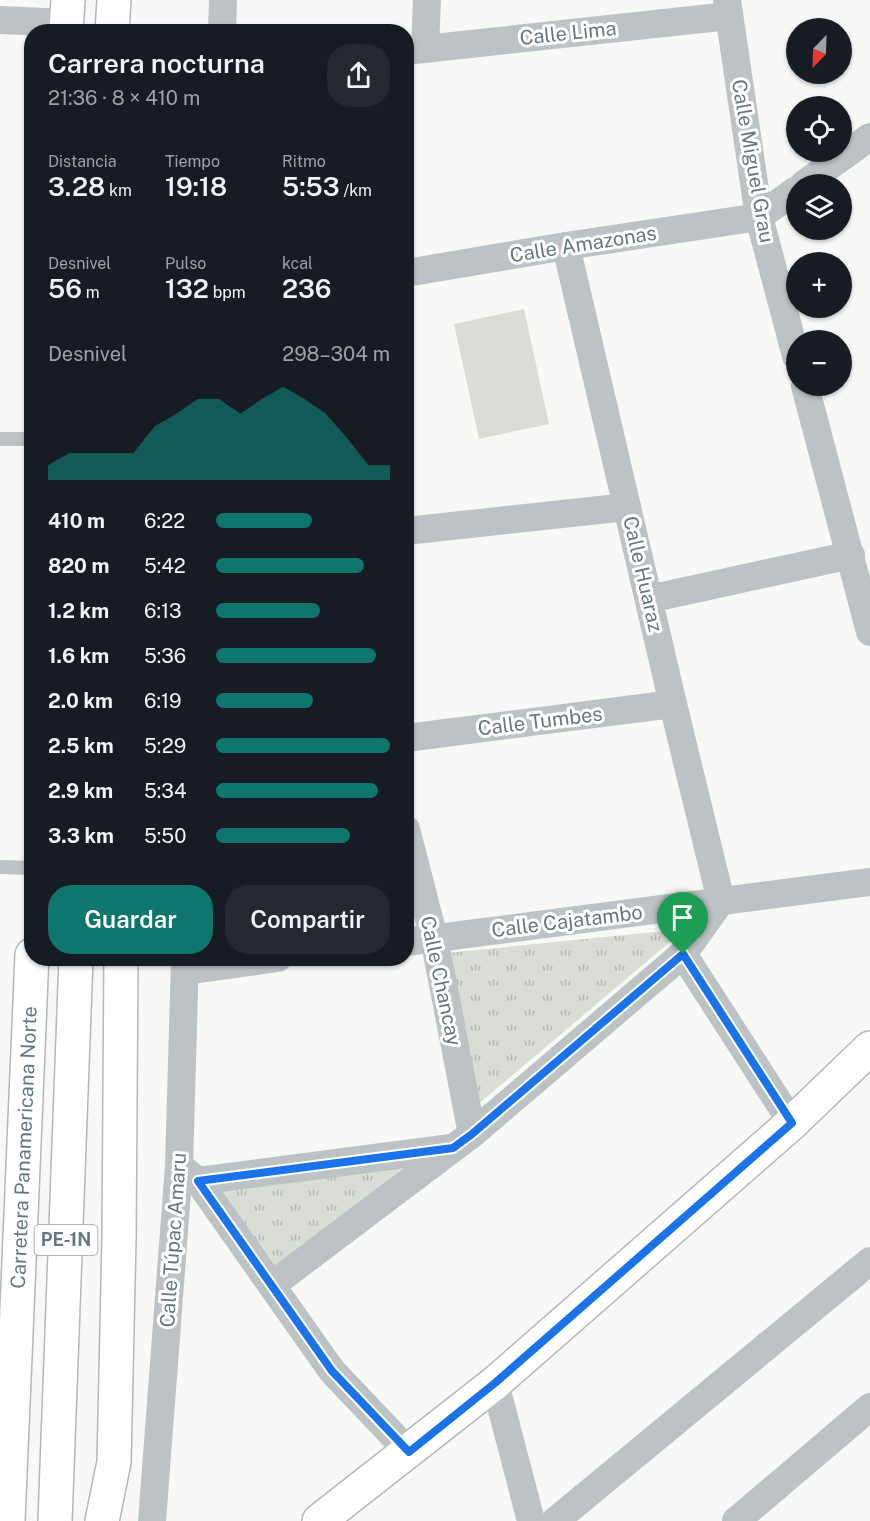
<!DOCTYPE html>
<html lang="es">
<meta charset="utf-8">
<style>
:root{--surface:#171b24;--page:#242831;--text:#f1f3f6;--muted:#9ea1a6;--accent:#0f766e}
body{margin:0;font-family:"Public Sans",sans-serif;background:var(--page);color:var(--text);height:100vh;display:flex;flex-direction:column;font-size:22px;white-space:nowrap}
*{box-sizing:border-box;margin:0}
p{font-size:20px;color:var(--muted)}
.icon{flex:none;width:33px;height:33px;fill:none;stroke:currentColor;stroke-width:2;stroke-linecap:round;stroke-linejoin:round}
.map{position:relative;flex:1;overflow:hidden}
.sheet{position:absolute;left:24px;top:24px;width:390px;height:942px;display:flex;flex-direction:column;background:var(--surface);border-radius:24px;box-shadow:0 2px 4px #0004}
.sheet>*{flex:none}
.needle{width:39px;rotate:203deg}
.controls{position:absolute;left:786px;top:18px;display:grid;gap:12px}
.controls a{display:grid;place-items:center;width:66px;height:66px;border-radius:50%;background:var(--surface);box-shadow:0 2px 4px #0004;font-size:30px}
.pin{position:absolute;display:grid;place-items:center;width:51px;height:51px;color:#fff;margin:-62px -26px;border-radius:50% 50% 50% 0;rotate:-45deg;box-shadow:0 0 6px #0007}
.pin .icon{rotate:45deg}
.round{display:grid;place-items:center;flex:none;width:63px;height:63px;border-radius:24px;background:var(--page)}
.summary{display:flex;align-items:center;justify-content:space-between;height:102px;padding:0 24px}
h1{font-size:27px;font-weight:600;line-height:45px}
.stats{display:grid;grid-template-columns:repeat(3,1fr);gap:9px;height:102px;padding:6px 24px}
.stats div{display:grid;align-content:center}
.stats b{font-size:26px;font-weight:600}
.stats small{font-size:16px;font-weight:400}
.stats p{font-size:16px}
.chart{height:168px;padding:12px 24px}
.chart p{display:flex;justify-content:space-between}
.chart svg{width:100%;height:108px;margin-top:6px;fill:var(--accent);opacity:.7}
.action{display:flex;gap:12px;margin-top:auto;padding:12px 24px}
.action a{flex:1;height:69px;border-radius:24px;background:var(--accent);color:#fff;font-size:24px;font-weight:600;line-height:69px;text-align:center}
.action a+a{background:var(--page);color:var(--text)}
ul{padding:0 24px;list-style:none;font-size:20px}
li{display:grid;grid-template-columns:96px 72px 1fr;align-items:center;height:45px}
li i{height:15px;border-radius:8px;background:var(--accent)}
.map>svg:first-child{display:block}
</style>
<div class="map">
<svg width="870" height="1521" viewBox="0 0 870 1521">
<defs>
<pattern id="park-tufts" width="24" height="20" patternUnits="userSpaceOnUse" patternTransform="scale(1.5)"><rect width="24" height="20" fill="#d9ddd5"/><path d="M3 7l-1-3M5 7V3M7 7l1-3M15 17l-1-3M17 17v-4M19 17l1-3" fill="none" stroke="#b4b8b2"/></pattern>
</defs>
<rect width="100%" height="100%" fill="#f8f8f6"/>
<g fill="url(#park-tufts)">
<path d="M685,929L476,1106L447,953Z"/>
<path d="M405,1166L277,1269L220,1194L225,1184Z"/>
</g>
<path fill="#d9ddd5" d="M524,309L549,424L479,439L454,324Z"/>
<g fill="none" stroke-linecap="round" stroke-linejoin="round">
<defs>
<path id="secondary" d="M319,1521L495,1383L792,1123L870,1048"/>
<g id="highway">
<path d="M66,32L68,0"/>
<path d="M112,32L114,0"/>
<path id="s1" d="M8,1521L32,955"/>
<path d="M55,1521L76,958"/>
<path d="M102,1521L114,1462L119,1239L121,958"/>
</g>
</defs>
<use href="#secondary" stroke="#b2b9bc" stroke-width="36"/>
<use href="#highway" stroke="#b3b8ba" stroke-width="36"/>
<g stroke="#bdc3c5" stroke-width="14">
<path d="M0,439H32"/>
<path d="M0,867L32,868"/>
</g>
<g stroke="#bdc3c5" stroke-width="28">
<path d="M727,0L759,217L796,356"/>
<path d="M0,20L67,23"/>
<path d="M222,32L223,0"/>
<path d="M425,49L427,0"/>
<path d="M406,51L729,16"/>
<path d="M804,184L870,137"/>
<path d="M406,273L566,246L759,217L796,190"/>
<path d="M805,386L870,632"/>
<path d="M406,531L627,507"/>
<path d="M649,599L851,555"/>
<path d="M406,738L673,704"/>
<path d="M406,829L434,938L472,1134"/>
<path d="M406,942L870,882"/>
<path d="M683,954L792,1123"/>
<path d="M185,971L278,958"/>
<path d="M179,1166L198,1181L332,1371L409,1452"/>
<path d="M198,1181L451,1148"/>
<path d="M272,1285L472,1134L683,954L721,901L673,704L566,246"/>
<path d="M495,1383L531,1521"/>
<path d="M152,1521L179,1166L185,958"/>
<path d="M555,1521L870,1261"/>
<path d="M736,1521L870,1407"/>
</g>
<use href="#secondary" stroke="#fff" stroke-width="33"/>
<use href="#highway" stroke="#fff" stroke-width="33"/>
</g>
<g fill="none" stroke-linecap="round" stroke-linejoin="round">
<defs>
<path id="route" d="M683,954L792,1123L495,1383L409,1452L332,1371L198,1181L453,1148L472,1134Z"/>
</defs>
<use href="#route" stroke="#fff" stroke-width="12"/>
<use href="#route" stroke="#1a73e8" stroke-width="8"/>
</g>
<g text-anchor="middle" stroke-width="6" stroke-linejoin="round" paint-order="stroke">
<rect fill="#fff" stroke="#94a0a5" stroke-width="1.5" x="34.5" y="1225" width="63" height="30" rx="4.5"/>
<g font-size="18" font-weight="bold" fill="#66787f">
<text x="66" y="1246">PE-1N</text>
</g>
<g font-size="20" fill="#66787f" stroke="#fff">
<text transform="translate(568 33) rotate(-6)" y="7">Calle Lima</text>
<text transform="translate(753 161) rotate(80)" y="7">Calle Miguel Grau</text>
<text transform="translate(583 244) rotate(-9)" y="7">Calle Amazonas</text>
<text transform="translate(643 574) rotate(77)" y="7">Calle Huaraz</text>
<text transform="translate(540 721) rotate(-7)" y="7">Calle Tumbes</text>
<text transform="translate(567 921) rotate(-7)" y="7">Calle Cajatambo</text>
<text transform="translate(441 981) rotate(78)" y="7">Calle Chancay</text>
<text dy="7" stroke="none"><textPath href="#s1" startOffset="374">Carretera Panamericana Norte</textPath></text>
<text transform="translate(173 1240) rotate(-86)" y="7">Calle Túpac Amaru</text>
</g>
</g>
</svg>
<div class="controls">
<a><svg class="needle" viewBox="-14 -14 28 28"><path d="M0-13l5 13h-10z" fill="#e53935"/><path d="M0 13l5-13h-10z" fill="#9ea1a6"/></svg></a>
<a><svg class="icon" aria-label="locate" viewBox="0 0 24 24"><circle cx="12" cy="12" r="6"/><path d="M12 2v4M12 18v4M2 12h4M18 12h4"/></svg></a>
<a><svg class="icon" aria-label="layers" viewBox="0 0 24 24"><path d="M12 4l9 5-9 5-9-5zM3 14l9 5 9-5"/></svg></a>
<a>+</a>
<a>−</a>
</div>
<div class="pin" style="left:683px;top:954px;background:#1e9e55"><svg class="icon" aria-label="arrive" viewBox="0 0 24 24"><path d="M6 21V4h12l-3 4 3 4H6"/></svg></div>
<section class="sheet">
<div class="summary"><div><h1>Carrera nocturna</h1><p>21:36 · 8 × 410 m</p></div><a class="round"><svg class="icon" aria-label="share" viewBox="0 0 24 24"><path d="M12 15V3M7 8l5-5 5 5M5 13v7h14v-7"/></svg></a></div>
<div class="stats">
<div><p>Distancia</p><b>3.28<small> km</small></b></div>
<div><p>Tiempo</p><b>19:18</b></div>
<div><p>Ritmo</p><b>5:53<small> /km</small></b></div>
</div>
<div class="stats">
<div><p>Desnivel</p><b>56<small> m</small></b></div>
<div><p>Pulso</p><b>132<small> bpm</small></b></div>
<div><p>kcal</p><b>236</b></div>
</div>
<div class="chart"><p><span>Desnivel</span>298–304 m</p>
<svg viewBox="0 0 160 44" preserveAspectRatio="none"><path d="M0 44V38L10 33L20 33L30 33L40 33L50 22L60 17L70 11L80 11L90 17L100 11L110 6L120 11L130 17L140 27L150 38L160 38V44z"/></svg>
</div>
<ul>
<li><b>410 m</b>6:22<i style="width:55%"></i></li>
<li><b>820 m</b>5:42<i style="width:85%"></i></li>
<li><b>1.2 km</b>6:13<i style="width:60%"></i></li>
<li><b>1.6 km</b>5:36<i style="width:92%"></i></li>
<li><b>2.0 km</b>6:19<i style="width:56%"></i></li>
<li><b>2.5 km</b>5:29<i style="width:100%"></i></li>
<li><b>2.9 km</b>5:34<i style="width:93%"></i></li>
<li><b>3.3 km</b>5:50<i style="width:77%"></i></li>
</ul>
<div class="action"><a>Guardar</a><a>Compartir</a></div>
</section>
</div>
